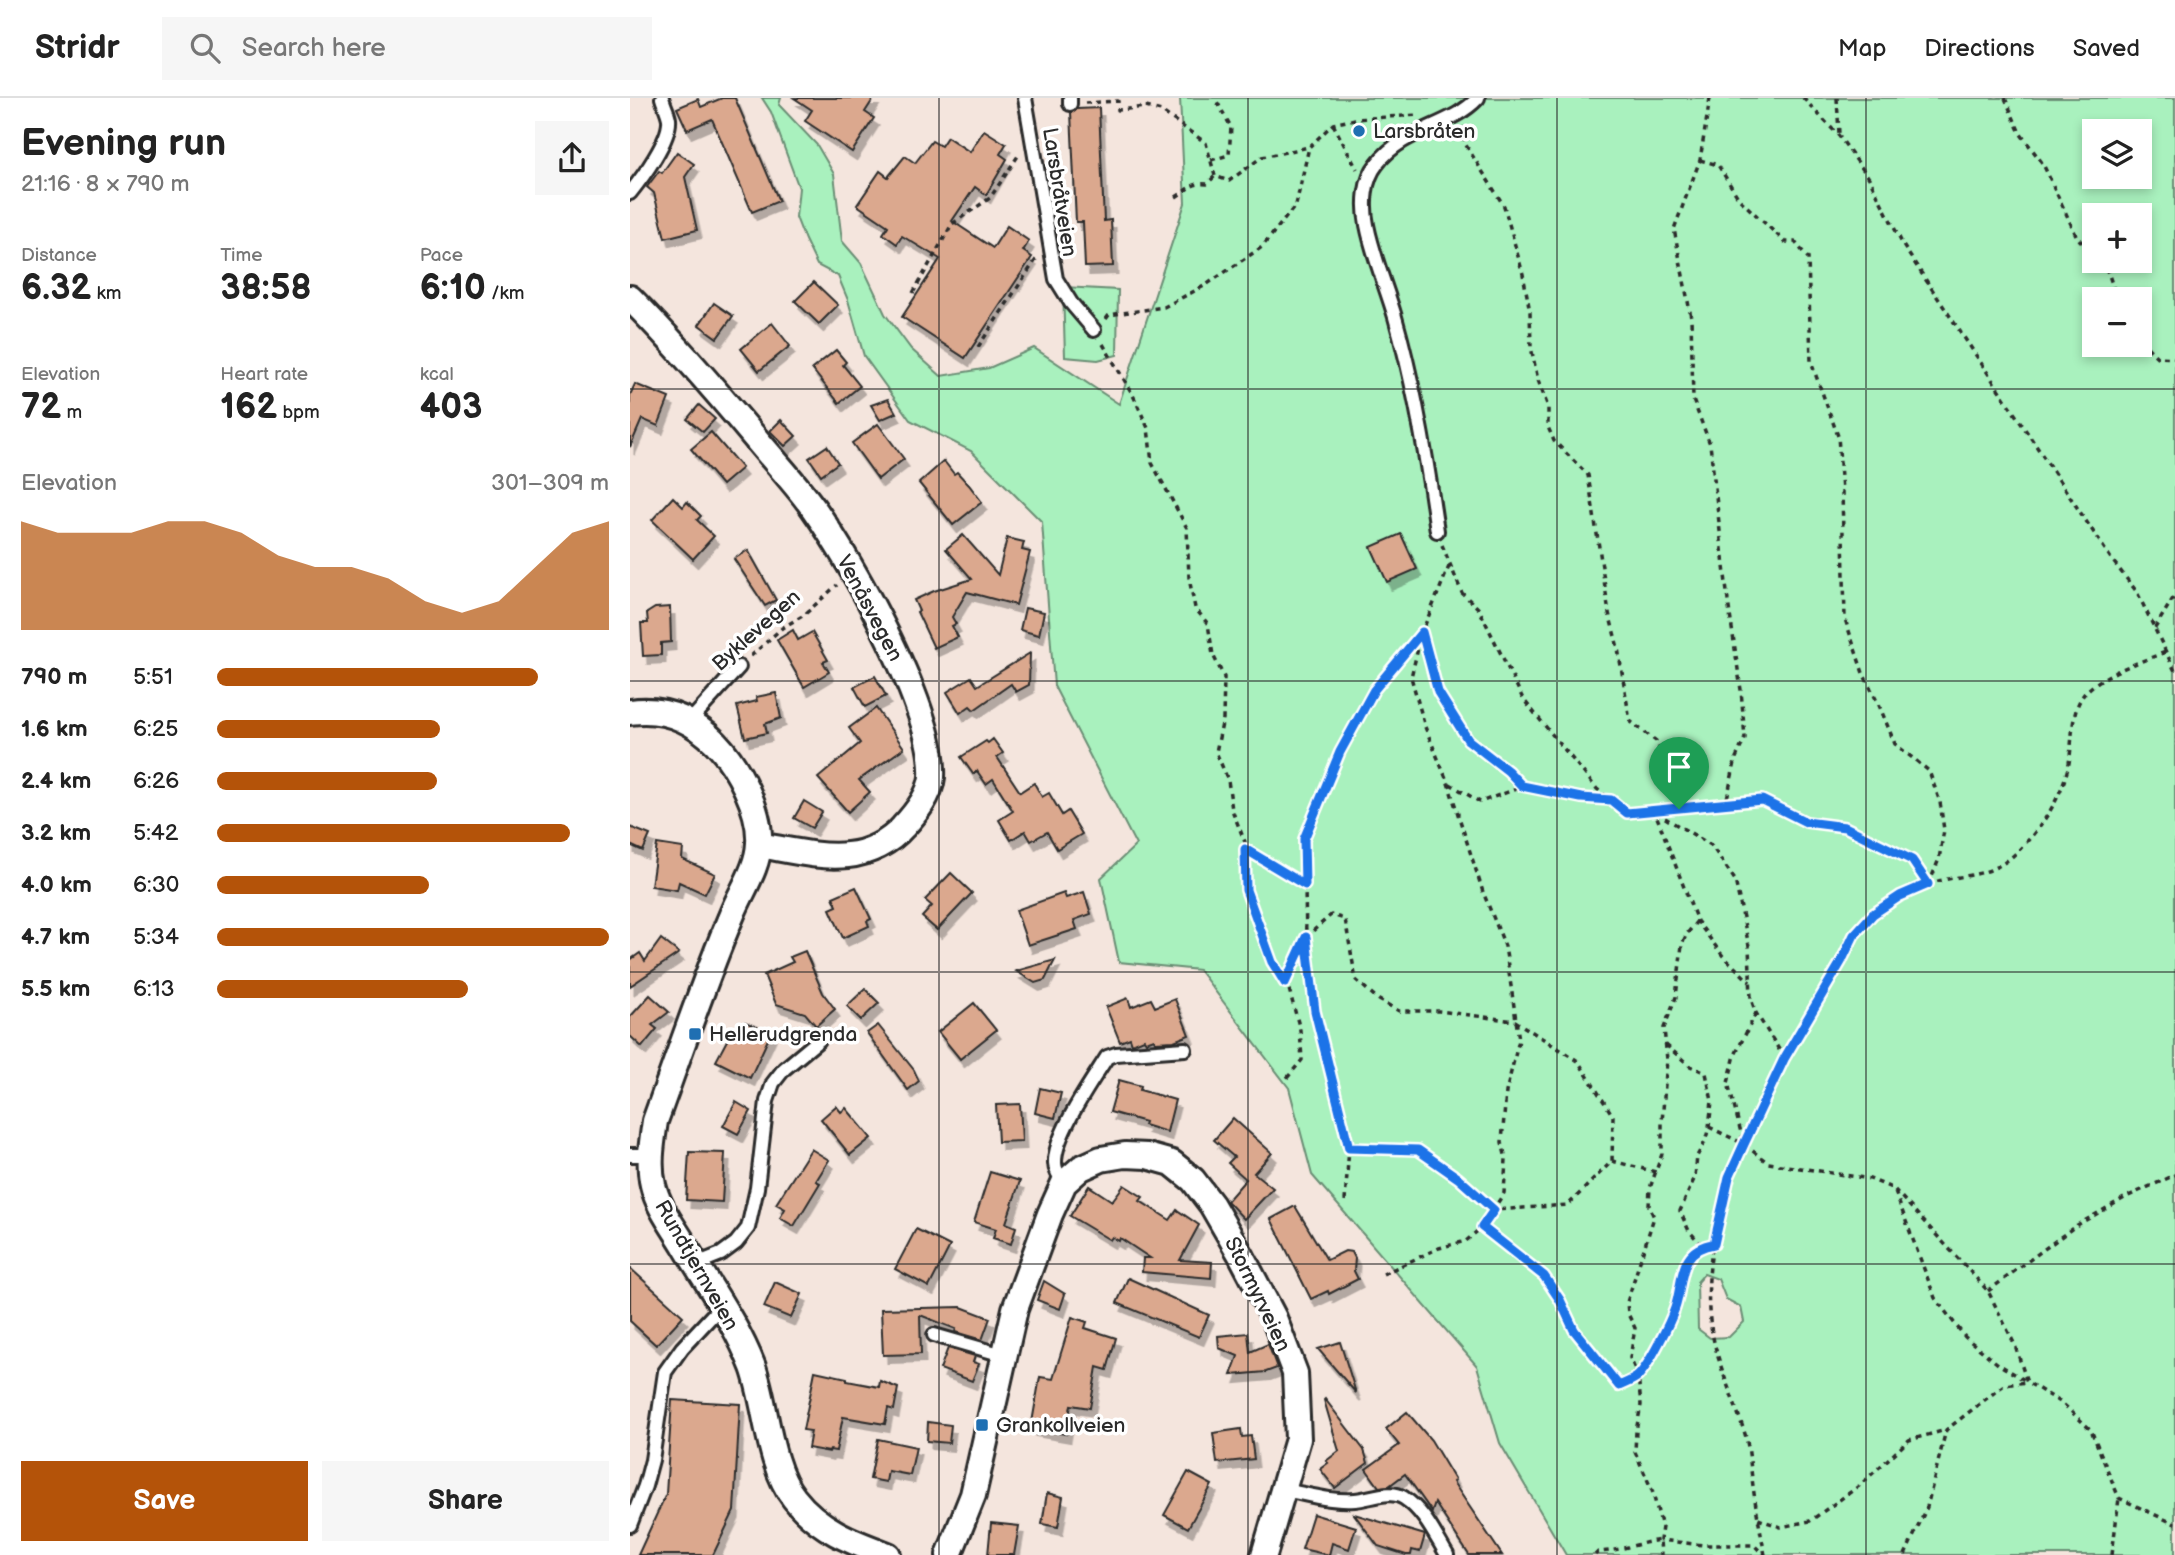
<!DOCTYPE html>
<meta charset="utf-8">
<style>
:root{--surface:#fff;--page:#f6f6f6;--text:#222;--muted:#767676;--line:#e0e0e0;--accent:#b45309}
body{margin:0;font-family:"Balsamiq Sans",sans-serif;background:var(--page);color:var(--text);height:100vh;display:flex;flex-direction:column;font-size:26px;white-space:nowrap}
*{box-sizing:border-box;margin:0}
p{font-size:23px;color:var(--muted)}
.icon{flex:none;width:38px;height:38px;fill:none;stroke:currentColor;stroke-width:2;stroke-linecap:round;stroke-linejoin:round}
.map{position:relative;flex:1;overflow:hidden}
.drawer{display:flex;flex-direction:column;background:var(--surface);width:630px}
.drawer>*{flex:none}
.buttons{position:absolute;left:1452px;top:21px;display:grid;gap:14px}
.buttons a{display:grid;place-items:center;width:70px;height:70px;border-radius:0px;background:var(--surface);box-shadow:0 4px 10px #0003;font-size:35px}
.pin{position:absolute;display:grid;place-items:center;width:60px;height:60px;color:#fff;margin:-72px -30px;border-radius:50% 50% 50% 0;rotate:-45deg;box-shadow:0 0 7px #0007}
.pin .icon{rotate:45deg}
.round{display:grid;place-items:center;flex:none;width:74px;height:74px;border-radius:0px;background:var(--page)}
.summary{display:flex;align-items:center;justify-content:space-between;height:119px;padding:0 21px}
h1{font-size:38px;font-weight:700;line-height:52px}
.stats{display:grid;grid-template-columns:repeat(3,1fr);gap:10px;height:119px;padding:7px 21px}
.stats div{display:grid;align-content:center}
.stats b{font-size:35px;font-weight:700}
.stats small{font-size:19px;font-weight:400}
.stats p{font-size:19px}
.chart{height:196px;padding:14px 21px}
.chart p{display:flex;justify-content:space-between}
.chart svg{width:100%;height:126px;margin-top:7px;fill:var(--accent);opacity:.7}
.button{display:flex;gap:14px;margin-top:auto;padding:14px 21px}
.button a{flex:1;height:80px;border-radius:0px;background:var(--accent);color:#fff;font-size:28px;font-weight:700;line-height:80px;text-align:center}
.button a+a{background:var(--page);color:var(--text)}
ul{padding:0 21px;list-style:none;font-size:23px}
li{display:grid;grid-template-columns:112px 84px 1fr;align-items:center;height:52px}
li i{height:18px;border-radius:9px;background:var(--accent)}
header{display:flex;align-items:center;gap:42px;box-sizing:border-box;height:98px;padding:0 35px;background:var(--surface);border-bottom:2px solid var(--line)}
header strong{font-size:33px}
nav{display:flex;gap:38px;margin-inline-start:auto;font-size:24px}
.search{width:490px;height:63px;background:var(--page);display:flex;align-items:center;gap:18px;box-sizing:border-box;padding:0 24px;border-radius:0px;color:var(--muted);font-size:26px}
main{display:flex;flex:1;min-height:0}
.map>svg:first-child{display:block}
</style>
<header>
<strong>Stridr</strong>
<div class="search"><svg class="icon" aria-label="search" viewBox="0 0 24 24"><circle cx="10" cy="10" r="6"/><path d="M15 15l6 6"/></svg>Search here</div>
<nav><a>Map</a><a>Directions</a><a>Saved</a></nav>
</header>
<main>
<section class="drawer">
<div class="summary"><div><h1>Evening run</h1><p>21:16 · 8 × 790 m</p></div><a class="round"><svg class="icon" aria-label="share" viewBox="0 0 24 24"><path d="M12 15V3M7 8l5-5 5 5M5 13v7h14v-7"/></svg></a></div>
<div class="stats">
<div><p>Distance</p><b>6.32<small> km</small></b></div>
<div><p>Time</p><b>38:58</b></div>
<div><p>Pace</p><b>6:10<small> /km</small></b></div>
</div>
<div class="stats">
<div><p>Elevation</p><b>72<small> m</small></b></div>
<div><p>Heart rate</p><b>162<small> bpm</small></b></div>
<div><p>kcal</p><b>403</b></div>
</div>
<div class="chart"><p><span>Elevation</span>301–309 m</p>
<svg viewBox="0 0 160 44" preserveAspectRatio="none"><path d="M0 44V6L10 10L20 10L30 10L40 6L50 6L60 10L70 18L80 22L90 22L100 26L110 34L120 38L130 34L140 22L150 10L160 6V44z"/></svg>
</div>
<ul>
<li><b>790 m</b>5:51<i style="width:82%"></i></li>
<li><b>1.6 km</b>6:25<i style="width:57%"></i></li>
<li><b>2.4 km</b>6:26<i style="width:56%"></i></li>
<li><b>3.2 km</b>5:42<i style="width:90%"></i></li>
<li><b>4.0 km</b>6:30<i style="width:54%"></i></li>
<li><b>4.7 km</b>5:34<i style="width:100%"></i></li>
<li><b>5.5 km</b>6:13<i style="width:64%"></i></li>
</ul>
<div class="button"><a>Save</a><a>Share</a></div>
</section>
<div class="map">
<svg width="1545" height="1457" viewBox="0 0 1545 1457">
<defs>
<filter id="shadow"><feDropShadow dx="4.5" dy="8" stdDeviation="0" flood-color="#0004"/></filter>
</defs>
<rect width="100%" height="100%" fill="#f4e5dd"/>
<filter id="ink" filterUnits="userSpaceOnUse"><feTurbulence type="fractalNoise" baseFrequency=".0143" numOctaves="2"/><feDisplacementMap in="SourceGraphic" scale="14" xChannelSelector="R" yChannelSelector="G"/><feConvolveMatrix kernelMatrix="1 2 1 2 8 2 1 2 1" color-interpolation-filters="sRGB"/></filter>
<g filter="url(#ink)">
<g fill="#a9f1be" stroke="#6a8e74" stroke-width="2" fill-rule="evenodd">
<path d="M132,0H151L149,7L187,47L204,76L212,143L231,165L255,216L281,251L311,278L359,270L404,250L489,306L555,105L550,0H1545V1457H936L870,1345L847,1268L682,1077L659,990L569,872L489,864L471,780L506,747L424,588L412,424L341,353L280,322L234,258L218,202L208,178L187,167L175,142L166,119L169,90L141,14ZM1465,33H1510V79H1465ZM1465,117H1510V163H1465ZM1465,201H1510V247H1465ZM1074,1176L1088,1181L1096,1201L1111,1209L1114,1224L1099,1239L1080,1240L1068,1231L1067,1184Z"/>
<path d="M433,189L488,192L487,257L468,262L435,259Z"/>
</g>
<g fill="#dba88e" stroke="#2b2b2b" stroke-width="2" filter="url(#shadow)">
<path d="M92,0H105L149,103L122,114L82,21L57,32L47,10L68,1L71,9Z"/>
<path d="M164,0H244L235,14L244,20L222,54L175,23L182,12Z"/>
<path d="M469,10L474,123L481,122L483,168L455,169L453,124H446L441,14L447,11Z"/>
<path d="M354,32L376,46L370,56L377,61L356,97L345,89L322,123L363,150L377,128L399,143L393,153L402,159L335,260L272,219L310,161L272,138L267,146L253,136L258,128L227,107L250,73L258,79L275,58L285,65L302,43L311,48L317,39L340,54Z"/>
<path d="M47,54L64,66L55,79L67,132L35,140L24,95L17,89L29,73L32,75Z"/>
<path d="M184,184L208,207L189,226L165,203Z"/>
<path d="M84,205L103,218L87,240L69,227Z"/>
<path d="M142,225L160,248L129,273L111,251Z"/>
<path d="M206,252L216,264L213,267L230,288L209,305L182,271Z"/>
<path d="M5,286L39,300L28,328L12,321L0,349V297Z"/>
<path d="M258,301L266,315L250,322L241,307Z"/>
<path d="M69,307L85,321L73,334L57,321Z"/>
<path d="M151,322L166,338L155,348L140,333Z"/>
<path d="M248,326L274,361L248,381L222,345Z"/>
<path d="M81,334L112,370L92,387L61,351Z"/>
<path d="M197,348L208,365L191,377L179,360Z"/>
<path d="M314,363L324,376L327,374L339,387L352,404L323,427L289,385Z"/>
<path d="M43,399L53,409L57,404L71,418L67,422L84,438L63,461L22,422Z"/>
<path d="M771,436L787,471L757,484L741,449Z"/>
<path d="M333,437L368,477L377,440L394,444L392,452L400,454L386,507L337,494L322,519L326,526L322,528L328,539L304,550L287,514L289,513L284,502L304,493L342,481L316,451Z"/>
<path d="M118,452L146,502L135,508L104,461Z"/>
<path d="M40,509L41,544L31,545V557L13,558L11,525H18L17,515L25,510Z"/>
<path d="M395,510L414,514L409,537L390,532Z"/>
<path d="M163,532L168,542L182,534L198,562L193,564L199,574L174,589L147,542Z"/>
<path d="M400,555L399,587L386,594L381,586L344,612L340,608L330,615L317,594L341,579L347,588Z"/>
<path d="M245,578L256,598L235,609L224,589Z"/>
<path d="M146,595L151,620L135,626L137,635L115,640L107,608L127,603L126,599Z"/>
<path d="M246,610L274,650L229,682L240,694L218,714L188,680L230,645L219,630Z"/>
<path d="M363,641L373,655L367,659L390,694L404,685L412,699L419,695L432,717L438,713L452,736L427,751L417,734L401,743L395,733L381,742L369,722L383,713L363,681L356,686L347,673L343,676L331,659L356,643L358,645Z"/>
<path d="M174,703L192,714L182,730L164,720Z"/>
<path d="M0,729L20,737L13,753L0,747Z"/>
<path d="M27,746L53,750L52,761L85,776L75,796L49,784L47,792L21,788Z"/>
<path d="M321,775L342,795L307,832L292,819L302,808L295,802Z"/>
<path d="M226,789L241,821L237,823L239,828L213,840L200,811L207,808L203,799Z"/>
<path d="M454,794L461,816L444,822L447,831L398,847L386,812L434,795L436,800Z"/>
<path d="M31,841L49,855L0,888V862L10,855L15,863Z"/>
<path d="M175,853L193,895L205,911L186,928L175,915L146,906L134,877L163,864L160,859Z"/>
<path d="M425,862L415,882L405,885L386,873Z"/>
<path d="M235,891L249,905L231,922L217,908Z"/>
<path d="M20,897L39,914L22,927L27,931L12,949L0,938V919Z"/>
<path d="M498,900L501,909L521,901L525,909L545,901L559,937L544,943L525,944L524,941L516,944L514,941L502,946L500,940L490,944L476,909Z"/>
<path d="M344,905L366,932L330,961L308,934Z"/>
<path d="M115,924L141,935L120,980L86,963L104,929L111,932Z"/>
<path d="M248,927L284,972L289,983L278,992L237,935Z"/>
<path d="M489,982L511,988L510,992L545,1002L537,1034L514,1027L515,1024L480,1014Z"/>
<path d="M410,990L431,995L425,1020L405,1015Z"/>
<path d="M106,1004L121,1013L108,1036L93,1028Z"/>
<path d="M390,1006L392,1043L368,1044L366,1007Z"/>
<path d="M206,1008L211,1014L216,1010L241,1040L220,1057L191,1021Z"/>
<path d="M603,1020L642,1055L624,1075L643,1090L614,1121L597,1103L616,1081L598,1065L604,1059L584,1042Z"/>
<path d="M181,1051L199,1062L186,1083L190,1085L164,1128L150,1120L155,1111L146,1106Z"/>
<path d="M59,1054L95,1055L92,1104L56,1102Z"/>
<path d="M360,1074L390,1083L376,1125L386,1129L381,1146L363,1140L366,1131L344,1124Z"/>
<path d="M494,1087L513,1099L510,1103L540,1122L547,1112L569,1127L550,1162L582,1164L581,1180L512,1174L513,1160H520L490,1140L489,1143L482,1139L480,1142L440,1118L459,1088L482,1103Z"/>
<path d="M665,1108L697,1162L715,1153L722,1154L725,1160L724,1173L728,1181L699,1196L698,1193L681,1201L641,1121Z"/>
<path d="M286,1131L320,1148L299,1189L265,1171Z"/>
<path d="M0,1170L53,1218L26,1247L0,1223Z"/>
<path d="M498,1180L579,1217L569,1239L487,1205Z"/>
<path d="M414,1183L435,1196L430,1211L407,1202Z"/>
<path d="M145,1184L172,1196L161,1220L134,1209Z"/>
<path d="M331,1209L360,1220L352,1242L325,1234L326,1231L290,1217L291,1256L253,1257L251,1211Z"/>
<path d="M442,1219L457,1224L455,1230L486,1240L477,1272L467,1269L460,1310L441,1307L436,1336L401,1330L410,1279L423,1281Z"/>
<path d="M618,1235L620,1254L638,1246L647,1270L636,1274L601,1277L608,1258L589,1250L588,1238Z"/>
<path d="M710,1244L726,1295L688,1251Z"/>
<path d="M318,1250L345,1258L343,1264L349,1266L342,1283L310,1271Z"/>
<path d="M185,1273L217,1280V1283L249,1289L250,1283L268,1290L264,1312L258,1310L255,1326L213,1319L206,1353L200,1352L199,1354L178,1350L181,1333L173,1332Z"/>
<path d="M695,1301L734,1352L738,1365L705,1390L690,1371L698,1365L696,1363L709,1353L694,1302Z"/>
<path d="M42,1302L110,1306L104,1413L83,1457H8L36,1396Z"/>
<path d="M777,1314L801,1342L825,1382L823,1384L872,1457H839L805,1405L802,1414L775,1376L759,1388L749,1389L736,1371L769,1347L756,1331Z"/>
<path d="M298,1324L321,1327L319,1345L297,1343Z"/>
<path d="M611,1331L612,1339L621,1338L624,1361L587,1365L583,1335Z"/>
<path d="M248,1341L286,1349L280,1377L258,1373L256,1384L240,1381Z"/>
<path d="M558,1374L582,1387L558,1430L534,1417Z"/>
<path d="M417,1395L433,1399L428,1429L412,1426Z"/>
<path d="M683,1416L726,1429L719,1451L702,1445L699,1457L672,1451Z"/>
<path d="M724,1416L795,1437L790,1454L782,1452L781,1457H776L748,1448Z"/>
<path d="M361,1425L389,1428L384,1457H358Z"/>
</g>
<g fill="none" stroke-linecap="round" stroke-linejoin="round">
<defs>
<g id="service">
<path d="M395,0L426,181L441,205L464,232"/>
<path d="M440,6V0"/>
<path d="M0,95C12,80 41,41 39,21C38,14 34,7 32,0"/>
<path d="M807,433C797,361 785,289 765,219C756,188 743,158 737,127C733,107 734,82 747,66C774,30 821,29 848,0"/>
<path d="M60,623L109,569"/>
<path d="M0,1057H20"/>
<path d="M434,1085C430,1079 425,1073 425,1065C424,1037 462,983 477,959L486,956L555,951"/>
<path d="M66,1166L91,1156L106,1145L118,1130L127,1090L137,1003L143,985L154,971L189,942"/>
<path d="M304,1237L373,1257"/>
<path d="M654,1392C677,1396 701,1404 725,1402C740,1401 761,1391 774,1400C794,1413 805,1437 817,1457"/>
<path d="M0,1427L15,1388L22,1362L35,1274L52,1250L92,1207"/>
</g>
<g id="minor">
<path d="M0,200C45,245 86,293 127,342C146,365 167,387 184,411C223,466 306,614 302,679C300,698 286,715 273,729C260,744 239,755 218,757C189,760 159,752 129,747"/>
<path d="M0,614C34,609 62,621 86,645C108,668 131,713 129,745C128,770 112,792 103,814C74,882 50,954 25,1023C22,1044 18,1066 23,1087C28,1109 43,1128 55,1148C78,1187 106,1225 123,1269C137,1308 138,1367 164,1400C188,1431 222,1444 258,1457"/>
<path d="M319,1457L343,1397L385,1211L420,1116L434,1085L451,1070L471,1061L495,1057L517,1058L542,1065L563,1082L582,1107L612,1159L644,1220L665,1275L668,1341L634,1457"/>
</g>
</defs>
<use href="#service" stroke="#2b2b2b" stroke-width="18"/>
<use href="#minor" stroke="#2b2b2b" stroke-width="30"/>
<g stroke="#2b2b2b" stroke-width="3.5" stroke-dasharray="5 5" stroke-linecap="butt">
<path d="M1080,0L1070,62L1044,131L1061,219L1063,302L1080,346L1098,503L1111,592L1115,640L1106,660L1096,705"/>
<path d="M1173,0L1209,38L1239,80L1274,149L1482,462L1507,494L1545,573"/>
<path d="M1207,0L1209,36"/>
<path d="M1375,0L1390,35L1413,66L1447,139L1465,159"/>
<path d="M455,5L488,3V12L516,9L531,13L576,45L585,78L599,83L632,59L679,49"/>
<path d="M703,26L727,71"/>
<path d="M835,28L834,44L874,108L893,176L900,214L901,249L908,282L918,309V329L924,343L958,377L979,515L988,550L1000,623L1026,643L1049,694V711"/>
<path d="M581,62L599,57L601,29L585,0"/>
<path d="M1070,62L1088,67L1109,101L1155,144H1165L1178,160L1181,264L1208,338L1212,393L1215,521L1233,575L1249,607L1265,646L1299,673L1310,704L1314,732L1309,761L1299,786L1282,762L1215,729L1176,724L1132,702L1025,714L1067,823L1093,858L1120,884"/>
<path d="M546,99C557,92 562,84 577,86L585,78"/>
<path d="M1468,163L1478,174L1487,201"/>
<path d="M283,195L322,126L360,100L388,58"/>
<path d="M476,221L479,217L534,209L576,187L632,149L666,107L679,49L703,26L725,21L789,17"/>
<path d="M1510,242L1527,259L1545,260"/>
<path d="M473,246L503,297L518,330L522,365L557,430L559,480L565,510L578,526L583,557L594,579L593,621L586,654L598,682L602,712L615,744L616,792L642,864L659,891L670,932L672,962L657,980"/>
<path d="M348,249L407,160"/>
<path d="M812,447L832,495L849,511L893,601L967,691L997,715L1025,714L1081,747L1105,782L1119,848L1121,901L1126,915L1155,961"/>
<path d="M1525,530L1545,497"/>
<path d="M792,536L808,594L838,642L878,673L892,689"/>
<path d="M121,558L152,530L174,517L207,487"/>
<path d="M820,686L850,704L892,689L951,700L979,702"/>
<path d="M615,751L675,787"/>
<path d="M1067,823L1056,837L1052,847L1046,899L1034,930L1037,962L1032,1024V1056L1020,1090L1019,1108L1024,1119L997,1204L998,1216L1005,1230L1000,1260L1008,1278L1011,1307L1006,1333L1005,1354L1022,1392L1032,1429L1030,1442L1073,1447H1124L1134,1457"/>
<path d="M655,885L676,839L701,817L715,821L726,882L749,902L769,913H809L885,923L948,963L983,1018L982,1063L938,1107L864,1112L828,1080L787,1052L719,1050L685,913L676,839L674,742L710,654L744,592L792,534"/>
<path d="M1126,915L1105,957L1098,985L1114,1046L1138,1065L1240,1081L1264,1091L1358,1193L1385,1247L1397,1284L1432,1305L1461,1332L1489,1400L1545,1426"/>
<path d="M1036,947L1060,968L1076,975L1082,1003L1079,1029L1075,1044L1067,1058L1065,1079L1050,1113L1059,1133L1072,1147"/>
<path d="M1079,1029L1114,1046"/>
<path d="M982,1063L1026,1074"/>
<path d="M1265,1094L1305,1200L1335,1239L1368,1266L1396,1283"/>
<path d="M715,1103L719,1050"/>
<path d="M852,1129L914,1178L930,1202L944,1232L989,1288C995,1285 1004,1282 1008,1278C1019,1267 1040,1225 1045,1210C1054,1183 1047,1151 1084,1146"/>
<path d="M753,1176L809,1150L836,1143L852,1129L874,1095L876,1061L872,1044L876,994L889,942L875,848L853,794L818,685L795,629L781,579L792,534L820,466"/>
<path d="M1358,1193L1444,1129L1496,1099L1545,1077"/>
<path d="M1128,1421L1151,1429L1180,1423L1229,1388L1279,1342L1316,1332"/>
<path d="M965,1457L968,1454C989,1453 1009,1445 1030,1442L1031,1457"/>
<path d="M1135,1457C1130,1431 1125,1406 1122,1380C1120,1365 1119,1349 1115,1336C1102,1295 1082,1256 1079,1212C1073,1116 1124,1014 1170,933C1183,911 1197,889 1210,866C1220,847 1227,830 1244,816C1260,803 1279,792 1298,786C1334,774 1360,783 1390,751C1414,726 1432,699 1439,665C1443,643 1440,612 1455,595C1474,574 1510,565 1535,554"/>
<path d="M1275,1457L1297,1409L1316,1332L1374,1287L1397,1284"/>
<path d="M1482,1457L1489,1400"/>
</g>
<use href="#service" stroke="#fff" stroke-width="12"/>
<use href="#minor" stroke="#fff" stroke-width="24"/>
</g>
</g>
<g fill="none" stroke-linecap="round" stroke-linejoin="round" filter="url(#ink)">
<defs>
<path id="route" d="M792,534L808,594L838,642L878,673L892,688L951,700L981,702L997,715L1132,702L1176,724L1215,729L1282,762L1298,786L1270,798L1243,816L1224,837L1211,864L1154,961L1114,1046L1099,1079L1084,1146C1047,1151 1054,1184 1045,1210C1040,1225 1019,1267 1008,1278C1004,1282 995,1285 989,1288L944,1232L930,1202L914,1178L852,1129L864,1112L828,1080L788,1052L719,1050L685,913L676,839L655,885L642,864L616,792L615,751L675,787L674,741L710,654L744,592Z"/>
</defs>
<use href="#route" stroke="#fff" stroke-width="14"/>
<use href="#route" stroke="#1a73e8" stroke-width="9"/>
</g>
<path fill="none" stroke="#2b2b2b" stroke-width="2" stroke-opacity="0.55" d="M309,0V1457M618,0V1457M927,0V1457M1236,0V1457M0,291H1545M0,583H1545M0,874H1545M0,1166H1545"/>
<g fill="#1f6fb2" stroke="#fff" stroke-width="2.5">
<circle cx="729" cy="33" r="7"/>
<rect x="58" y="929" width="14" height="14" rx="3.5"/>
<rect x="345" y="1320" width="14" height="14" rx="3.5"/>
</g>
<g text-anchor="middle" stroke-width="7" stroke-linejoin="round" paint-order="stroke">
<g font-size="21" fill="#2b2b2b" stroke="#fff" text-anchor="start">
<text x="743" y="40">Larsbråten</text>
<text x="79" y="943">Hellerudgrenda</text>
<text x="366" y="1334">Grankollveien</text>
</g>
<g font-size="21" fill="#2b2b2b" stroke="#fff">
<text transform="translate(430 94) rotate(81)" y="7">Larsbråtveien</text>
<text transform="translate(240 510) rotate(62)" y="7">Venåsvegen</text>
<text transform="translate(126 532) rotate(-42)" y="7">Byklevegen</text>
<text transform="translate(67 1167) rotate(60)" y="7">Rundtjernveien</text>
<text transform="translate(628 1196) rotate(64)" y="7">Stormyrveien</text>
</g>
</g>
</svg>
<div class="buttons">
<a><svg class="icon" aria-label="layers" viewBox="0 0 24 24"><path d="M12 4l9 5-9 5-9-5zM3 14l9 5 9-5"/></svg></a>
<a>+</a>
<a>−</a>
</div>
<div class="pin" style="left:1049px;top:711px;background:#1e9e55"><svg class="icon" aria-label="arrive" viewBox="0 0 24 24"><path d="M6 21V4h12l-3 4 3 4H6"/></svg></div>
</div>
</main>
